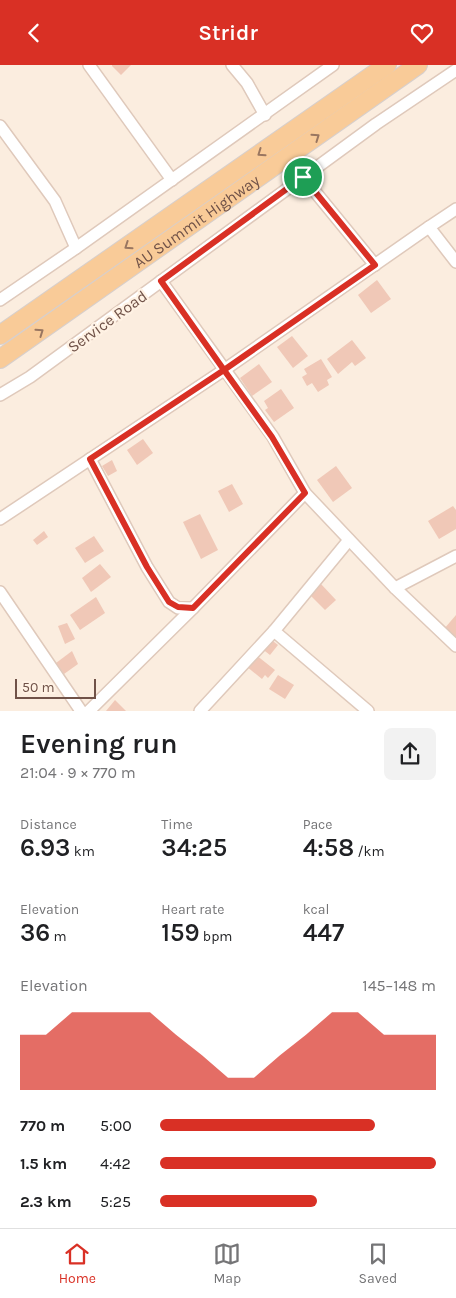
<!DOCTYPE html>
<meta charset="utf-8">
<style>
:root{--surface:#fff;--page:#f2f2f2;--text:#202124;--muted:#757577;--line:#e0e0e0;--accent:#d93025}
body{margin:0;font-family:Karla,sans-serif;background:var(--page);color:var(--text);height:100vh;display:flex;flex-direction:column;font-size:19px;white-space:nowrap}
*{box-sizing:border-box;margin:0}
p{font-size:16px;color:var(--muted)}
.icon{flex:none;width:28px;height:28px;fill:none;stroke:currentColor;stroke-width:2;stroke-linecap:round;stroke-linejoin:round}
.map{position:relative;height:646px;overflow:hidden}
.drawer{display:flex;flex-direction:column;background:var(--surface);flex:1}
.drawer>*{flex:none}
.scale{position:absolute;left:15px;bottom:12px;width:81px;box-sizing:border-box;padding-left:5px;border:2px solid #705248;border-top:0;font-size:14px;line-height:18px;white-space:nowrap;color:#705248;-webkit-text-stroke:4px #fff2e4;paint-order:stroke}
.pin{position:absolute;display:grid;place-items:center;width:42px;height:42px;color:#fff;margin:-21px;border:2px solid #fff;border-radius:50%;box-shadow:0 1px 5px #0007}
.round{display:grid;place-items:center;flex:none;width:52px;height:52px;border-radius:8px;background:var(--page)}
.overview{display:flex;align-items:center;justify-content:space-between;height:85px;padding:0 20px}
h1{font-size:28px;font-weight:600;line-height:38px}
.stats{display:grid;grid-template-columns:repeat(3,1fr);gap:8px;height:85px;padding:5px 20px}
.stats div{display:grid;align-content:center}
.stats b{font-size:25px;font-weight:600}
.stats small{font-size:14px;font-weight:400}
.stats p{font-size:14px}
.chart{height:140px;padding:10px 20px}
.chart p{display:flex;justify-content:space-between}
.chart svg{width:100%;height:90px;margin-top:5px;fill:var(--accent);opacity:.7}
ul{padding:0 20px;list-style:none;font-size:16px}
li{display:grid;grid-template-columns:80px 60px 1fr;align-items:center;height:38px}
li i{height:12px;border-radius:6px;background:var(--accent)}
header{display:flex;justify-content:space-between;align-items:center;height:65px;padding:0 20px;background:var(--accent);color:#fff;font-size:22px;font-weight:600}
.menu{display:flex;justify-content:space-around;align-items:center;height:70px;border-top:1px solid var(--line);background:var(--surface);font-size:14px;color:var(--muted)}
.menu a{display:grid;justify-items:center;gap:2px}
.menu .active{color:var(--accent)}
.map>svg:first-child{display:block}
</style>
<header><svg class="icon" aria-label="back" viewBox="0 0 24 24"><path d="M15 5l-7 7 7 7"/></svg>Stridr<svg class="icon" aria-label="heart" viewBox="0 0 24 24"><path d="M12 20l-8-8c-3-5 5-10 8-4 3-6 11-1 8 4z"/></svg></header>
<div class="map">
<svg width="456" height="646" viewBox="0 0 456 646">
<rect width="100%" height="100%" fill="#fbeddf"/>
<g fill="#f0c8b7">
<path d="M112,0H131L121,10L112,1Z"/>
<path d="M377,215L391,234L371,248L358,230Z"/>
<path d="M292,271L308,291L293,303L277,282Z"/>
<path d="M352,275L366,293L355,301L352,297L338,309L327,294Z"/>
<path d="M321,294L332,312L327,315L329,320L318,327L312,318L307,321L302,312L307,309L304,304Z"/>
<path d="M259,299L272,317L252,331L240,313Z"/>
<path d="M281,324L294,343L274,357L265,345L268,343L264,336Z"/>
<path d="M143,374L153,388L137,400L127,385Z"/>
<path d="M112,395L117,406L108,411L102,401Z"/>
<path d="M336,401L352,423L333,437L317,415Z"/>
<path d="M232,419L243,439L229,447L218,426Z"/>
<path d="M453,441L456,445V464L439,474L428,456Z"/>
<path d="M200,449L218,485L201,494L183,457Z"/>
<path d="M44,466L48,472L37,480L33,475Z"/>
<path d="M94,471L104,486L85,498L75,483Z"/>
<path d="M100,499L111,512L91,527L82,513Z"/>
<path d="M321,519L336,535L325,545L310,530Z"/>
<path d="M96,532L105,548L80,565L70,550Z"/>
<path d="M456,550V575L444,564Z"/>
<path d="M67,558L75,574L65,579L58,561Z"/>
<path d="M269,573L278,580L270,590L261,583Z"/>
<path d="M72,586L78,599L64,609L56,598Z"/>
<path d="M256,590L275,605L268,613L265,610L262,614L246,601Z"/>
<path d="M278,610L294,620L285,634L269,624Z"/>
<path d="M115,635L126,646H106Z"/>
</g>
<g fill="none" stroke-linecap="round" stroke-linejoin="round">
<defs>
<g id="minor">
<path d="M89,0L172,115"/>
<path d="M232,0L247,18L265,50"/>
<path d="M0,61L55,136L76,183"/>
<path d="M303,112L375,200"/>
<path d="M456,144L429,162L456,197"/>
<path d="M161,216L273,372L305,428L395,523L456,581"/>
<path d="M0,235L76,183L333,0"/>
<path d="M0,330L30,312L376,59L456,5"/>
<path d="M90,394L147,502L169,537L178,543H193"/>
<path d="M0,454L224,305L429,162"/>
<path d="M349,475L274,566L368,646"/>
<path d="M395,523L456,491"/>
<path d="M0,527L81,646"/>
<path d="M89,646L193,543L305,428"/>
<path d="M200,646L274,566"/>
</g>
<g id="primary">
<path d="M0,270L387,0"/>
<path id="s1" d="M0,294L418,0"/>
</g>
</defs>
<use href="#minor" stroke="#dfc9bb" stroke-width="14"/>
<use href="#primary" stroke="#d7cfcc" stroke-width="20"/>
<use href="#minor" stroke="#fff" stroke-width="11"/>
<use href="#primary" stroke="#f9cb98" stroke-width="18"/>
</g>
<defs><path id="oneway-chevron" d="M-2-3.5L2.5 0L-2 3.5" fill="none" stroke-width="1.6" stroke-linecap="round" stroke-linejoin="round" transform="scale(1.25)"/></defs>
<g stroke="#997660">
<use href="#oneway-chevron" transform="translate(316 72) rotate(-35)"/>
<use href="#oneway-chevron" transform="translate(261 88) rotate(145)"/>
<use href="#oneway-chevron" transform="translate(128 181) rotate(146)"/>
<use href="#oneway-chevron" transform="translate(40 267) rotate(-35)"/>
</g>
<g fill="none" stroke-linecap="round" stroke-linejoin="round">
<defs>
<path id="route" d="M303,112L161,216L224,305L90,394L147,502L169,537L178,542L193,543L305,428L272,372L224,305L375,200L303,112"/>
</defs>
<use href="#route" stroke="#fff" stroke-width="10"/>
<use href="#route" stroke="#d93025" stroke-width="6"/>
</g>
<g text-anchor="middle" stroke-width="4.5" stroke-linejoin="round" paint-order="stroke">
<g font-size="16" fill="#705248" stroke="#fff2e4">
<text dy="6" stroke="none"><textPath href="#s1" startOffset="240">AU Summit Highway</textPath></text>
<text transform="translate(107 256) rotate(-36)" y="6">Service Road</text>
</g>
</g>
</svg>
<div class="scale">50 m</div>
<div class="pin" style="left:303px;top:112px;background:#1e9e55"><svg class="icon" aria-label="arrive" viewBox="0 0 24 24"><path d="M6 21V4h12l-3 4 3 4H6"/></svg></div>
</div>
<section class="drawer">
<div class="overview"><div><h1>Evening run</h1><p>21:04 · 9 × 770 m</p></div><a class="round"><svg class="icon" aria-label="share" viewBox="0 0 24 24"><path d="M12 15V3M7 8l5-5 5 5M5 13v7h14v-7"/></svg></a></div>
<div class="stats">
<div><p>Distance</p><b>6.93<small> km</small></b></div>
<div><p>Time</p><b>34:25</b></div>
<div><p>Pace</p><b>4:58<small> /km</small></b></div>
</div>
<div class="stats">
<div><p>Elevation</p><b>36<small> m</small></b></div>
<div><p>Heart rate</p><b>159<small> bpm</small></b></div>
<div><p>kcal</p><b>447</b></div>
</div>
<div class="chart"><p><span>Elevation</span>145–148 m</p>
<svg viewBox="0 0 160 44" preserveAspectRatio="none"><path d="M0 44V17L10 17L20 6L30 6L40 6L50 6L60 17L70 27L80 38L90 38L100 27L110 17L120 6L130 6L140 17L150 17L160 17V44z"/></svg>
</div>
<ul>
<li><b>770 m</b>5:00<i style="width:78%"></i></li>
<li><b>1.5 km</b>4:42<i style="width:100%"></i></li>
<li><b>2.3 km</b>5:25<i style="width:57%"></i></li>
</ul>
</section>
<nav class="menu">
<a class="active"><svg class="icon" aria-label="home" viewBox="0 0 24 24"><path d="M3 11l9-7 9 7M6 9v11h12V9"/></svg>Home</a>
<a><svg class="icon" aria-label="map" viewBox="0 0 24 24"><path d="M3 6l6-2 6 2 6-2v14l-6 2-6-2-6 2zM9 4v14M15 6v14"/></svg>Map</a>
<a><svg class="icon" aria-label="saved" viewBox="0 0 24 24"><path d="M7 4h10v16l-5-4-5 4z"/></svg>Saved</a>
</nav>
